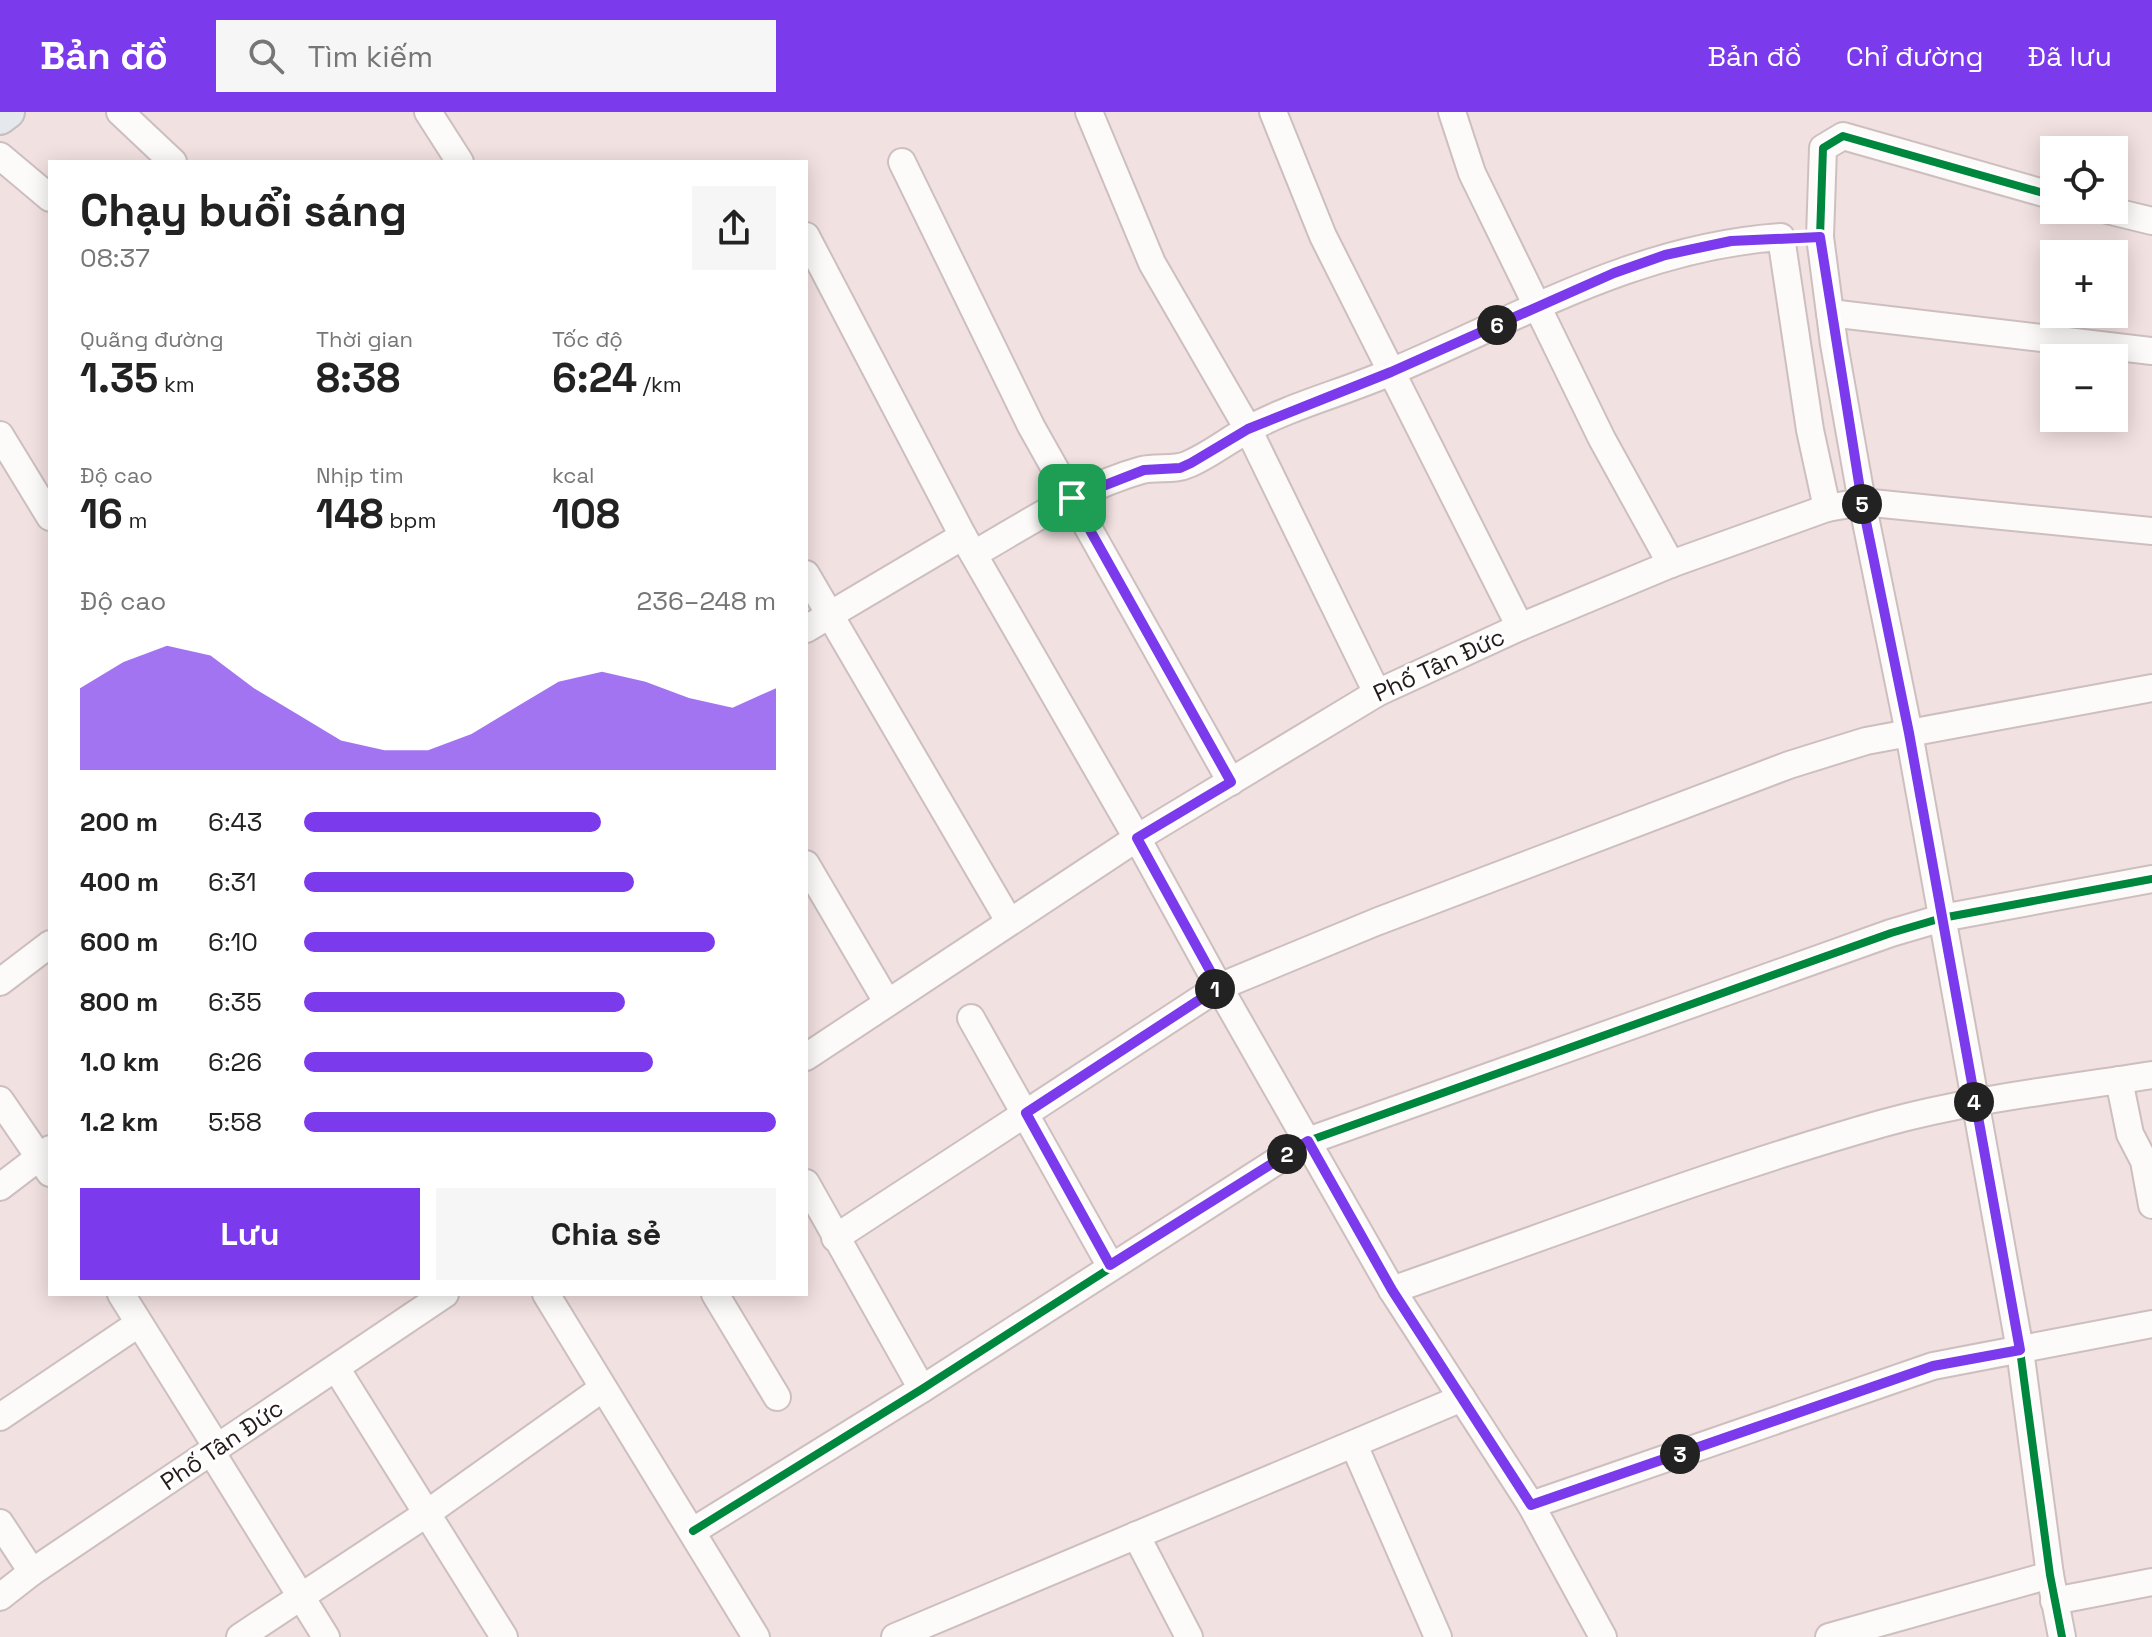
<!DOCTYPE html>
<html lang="vi">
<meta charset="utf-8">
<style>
:root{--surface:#fff;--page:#f6f6f6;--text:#222;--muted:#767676;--accent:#7c3aed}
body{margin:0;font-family:"Space Grotesk",sans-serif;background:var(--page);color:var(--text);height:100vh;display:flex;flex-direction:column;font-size:30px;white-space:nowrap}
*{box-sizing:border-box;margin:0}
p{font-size:26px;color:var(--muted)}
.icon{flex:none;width:44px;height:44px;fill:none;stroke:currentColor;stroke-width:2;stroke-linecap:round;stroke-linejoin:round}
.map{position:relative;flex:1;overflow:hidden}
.panel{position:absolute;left:48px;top:48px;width:760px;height:1136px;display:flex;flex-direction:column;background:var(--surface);border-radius:0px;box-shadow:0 4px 20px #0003}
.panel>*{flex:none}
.controls{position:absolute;left:2040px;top:24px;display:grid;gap:16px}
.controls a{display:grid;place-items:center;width:88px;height:88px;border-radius:0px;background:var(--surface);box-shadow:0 4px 20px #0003;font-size:40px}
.pin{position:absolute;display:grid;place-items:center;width:68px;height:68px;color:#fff;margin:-34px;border-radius:16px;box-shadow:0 4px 12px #0006}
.km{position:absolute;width:40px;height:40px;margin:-20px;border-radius:50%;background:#222;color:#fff;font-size:22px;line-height:40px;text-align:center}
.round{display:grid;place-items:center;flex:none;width:84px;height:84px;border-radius:0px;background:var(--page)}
.headline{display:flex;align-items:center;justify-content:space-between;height:136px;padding:0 32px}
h1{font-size:44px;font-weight:700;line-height:60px}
.figures{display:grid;grid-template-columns:repeat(3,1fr);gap:12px;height:136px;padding:8px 32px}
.figures div{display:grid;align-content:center}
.figures b{font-size:40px;font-weight:700}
.figures small{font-size:22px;font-weight:400}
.figures p{font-size:22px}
.chart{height:224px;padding:16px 32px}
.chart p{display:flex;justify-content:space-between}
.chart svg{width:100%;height:144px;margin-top:8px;fill:var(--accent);opacity:.7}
.action{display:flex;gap:16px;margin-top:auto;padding:16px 32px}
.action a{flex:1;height:92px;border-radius:0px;background:var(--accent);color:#fff;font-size:32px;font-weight:700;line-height:92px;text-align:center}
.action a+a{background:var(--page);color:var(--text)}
ul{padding:0 32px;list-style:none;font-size:26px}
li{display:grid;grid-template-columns:128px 96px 1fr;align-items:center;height:60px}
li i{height:20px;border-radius:10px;background:var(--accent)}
header{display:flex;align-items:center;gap:48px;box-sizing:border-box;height:112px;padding:0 40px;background:var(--accent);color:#fff}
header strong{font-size:38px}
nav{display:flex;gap:44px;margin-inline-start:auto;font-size:28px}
.search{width:560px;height:72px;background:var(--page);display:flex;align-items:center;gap:20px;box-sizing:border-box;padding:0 28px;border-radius:0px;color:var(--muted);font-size:30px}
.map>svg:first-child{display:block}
</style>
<header>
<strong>Bản đồ</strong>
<div class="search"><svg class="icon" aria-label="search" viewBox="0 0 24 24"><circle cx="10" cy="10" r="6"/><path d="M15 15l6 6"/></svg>Tìm kiếm</div>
<nav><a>Bản đồ</a><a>Chỉ đường</a><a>Đã lưu</a></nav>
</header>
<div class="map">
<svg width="2152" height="1525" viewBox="0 0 2152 1525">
<rect width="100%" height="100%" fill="#f2e1e1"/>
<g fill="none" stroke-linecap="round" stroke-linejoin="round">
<defs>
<g id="minor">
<path d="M120,0L173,50"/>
<path d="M428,0L460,50"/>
<path d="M1089,0L1152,151L1248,317L1377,581"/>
<path d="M1273,0L1323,124L1520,515"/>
<path d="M1452,0L1472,61L1602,327L1671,452"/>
<path d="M0,44L50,86"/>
<path d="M902,50L1031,314L1231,670"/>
<path d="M2054,84L1843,24L1823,36L1820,125L1834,232L1862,390L1909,621L2020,1238L2050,1463L2062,1525"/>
<path d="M2107,98L2152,109"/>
<path d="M806,124L963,424L1137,726L1219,875L1392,1178L1531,1393L1603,1525"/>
<path d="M1830,201L2152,239"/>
<path d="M0,323L50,405"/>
<path d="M974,442C1027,412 1081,375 1142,358C1157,354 1174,359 1189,352C1210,343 1227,329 1247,318C1292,293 1346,280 1393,259C1523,204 1637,135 1781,125L1810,318L1827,396"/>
<path d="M806,462L1009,809"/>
<path d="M806,517L963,424"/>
<path d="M806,752L887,890"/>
<path d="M0,870L50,832"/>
<path d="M971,906L1110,1153"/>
<path d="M806,945L1137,726L1377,581L1520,515L1671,452L1827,396L1862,390L2152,419"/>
<path d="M2119,968L2130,1022L2144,1049L2152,1093"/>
<path d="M0,988L50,1061"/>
<path d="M806,1071L922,1277"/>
<path d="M0,1075L50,1037"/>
<path d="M835,1126L1219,875L1376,810L1789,653L1866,629L2152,576"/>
<path d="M1392,1178C1555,1121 1718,1058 1884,1011C1971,987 2063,977 2152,963"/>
<path d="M121,1182L218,1337"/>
<path d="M546,1182L756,1525"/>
<path d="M715,1182L777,1285"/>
<path d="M336,1256L504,1525"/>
<path d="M0,1305L138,1212"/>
<path d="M1354,1333L1438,1525"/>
<path d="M212,1341L326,1525"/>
<path d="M1531,1393L1933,1254L2152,1212"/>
<path d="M0,1411L32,1460"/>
<path d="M693,1419L922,1277L1308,1029L1891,821L1942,806L2152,767"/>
<path d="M1136,1423L1189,1525"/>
<path d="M0,1485L32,1460L445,1182"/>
<path d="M2054,1489L2152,1470"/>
<path d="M240,1525L426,1402L603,1276"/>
<path d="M895,1525L1462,1286"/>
<path d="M1829,1525L2050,1463"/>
</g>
<path id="major" d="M0,6L8,0"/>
</defs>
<use href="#minor" stroke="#cdbfc0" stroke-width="30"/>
<use href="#major" stroke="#c6bebf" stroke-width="36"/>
<use href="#minor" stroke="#fdfafa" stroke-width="26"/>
<use href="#major" stroke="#e5e8ec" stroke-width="32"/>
<defs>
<g id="cycleway">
<path d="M2054,84L1843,24L1823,36L1820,125L1834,232L1862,390L1909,621L2020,1238L2050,1463L2062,1525"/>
<path d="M693,1419L922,1277L1308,1029L1891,821L1942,806L2152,767"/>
</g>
</defs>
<use href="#cycleway" stroke="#fff" stroke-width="13"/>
<use href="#cycleway" stroke="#00873e" stroke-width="8"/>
</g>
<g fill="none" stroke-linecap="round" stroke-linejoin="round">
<defs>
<path id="route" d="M1820,125L1862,390L1909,621L2020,1238L1933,1254L1531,1393L1392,1178L1308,1029L1110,1153L1026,1001L1219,875L1137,726L1231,670L1072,386L1144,358L1180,356L1191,351L1248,317L1391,260L1614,161L1665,143L1731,129Z"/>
</defs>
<use href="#route" stroke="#fff" stroke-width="16"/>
<use href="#route" stroke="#7c3aed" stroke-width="10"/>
</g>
<g text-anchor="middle" stroke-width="6" stroke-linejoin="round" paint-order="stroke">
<g font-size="24" fill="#261b1c" stroke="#fff">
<text transform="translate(1439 553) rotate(-25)" y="8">Phố Tân Đức</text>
<text transform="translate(222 1333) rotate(-34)" y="8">Phố Tân Đức</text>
</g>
</g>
</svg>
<div class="controls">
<a><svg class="icon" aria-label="locate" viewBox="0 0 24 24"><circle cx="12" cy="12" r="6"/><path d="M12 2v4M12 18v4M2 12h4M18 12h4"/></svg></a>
<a>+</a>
<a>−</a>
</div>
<div class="pin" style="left:1072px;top:386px;background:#1e9e55"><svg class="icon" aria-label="arrive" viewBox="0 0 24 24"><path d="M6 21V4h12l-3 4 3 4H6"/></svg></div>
<b class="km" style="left:1215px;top:877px">1</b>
<b class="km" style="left:1287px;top:1042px">2</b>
<b class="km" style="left:1680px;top:1342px">3</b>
<b class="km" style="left:1974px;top:990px">4</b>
<b class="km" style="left:1862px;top:392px">5</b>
<b class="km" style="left:1497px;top:213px">6</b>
<section class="panel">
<div class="headline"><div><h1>Chạy buổi sáng</h1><p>08:37</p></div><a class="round"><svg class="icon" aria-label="share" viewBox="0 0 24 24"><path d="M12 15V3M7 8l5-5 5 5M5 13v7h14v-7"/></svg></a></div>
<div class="figures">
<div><p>Quãng đường</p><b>1.35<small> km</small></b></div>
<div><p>Thời gian</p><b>8:38</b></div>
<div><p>Tốc độ</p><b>6:24<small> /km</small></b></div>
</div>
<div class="figures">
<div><p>Độ cao</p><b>16<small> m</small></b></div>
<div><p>Nhịp tim</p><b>148<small> bpm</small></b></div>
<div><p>kcal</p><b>108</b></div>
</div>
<div class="chart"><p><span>Độ cao</span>236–248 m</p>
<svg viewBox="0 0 160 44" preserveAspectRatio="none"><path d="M0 44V19L10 11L20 6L30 9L40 19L50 27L60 35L70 38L80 38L90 33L100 25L110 17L120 14L130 17L140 22L150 25L160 19V44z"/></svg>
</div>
<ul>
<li><b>200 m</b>6:43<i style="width:63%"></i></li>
<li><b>400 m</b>6:31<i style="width:70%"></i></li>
<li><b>600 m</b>6:10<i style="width:87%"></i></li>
<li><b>800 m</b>6:35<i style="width:68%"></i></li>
<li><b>1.0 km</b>6:26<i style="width:74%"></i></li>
<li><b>1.2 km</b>5:58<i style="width:100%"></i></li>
</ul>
<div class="action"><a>Lưu</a><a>Chia sẻ</a></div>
</section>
</div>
